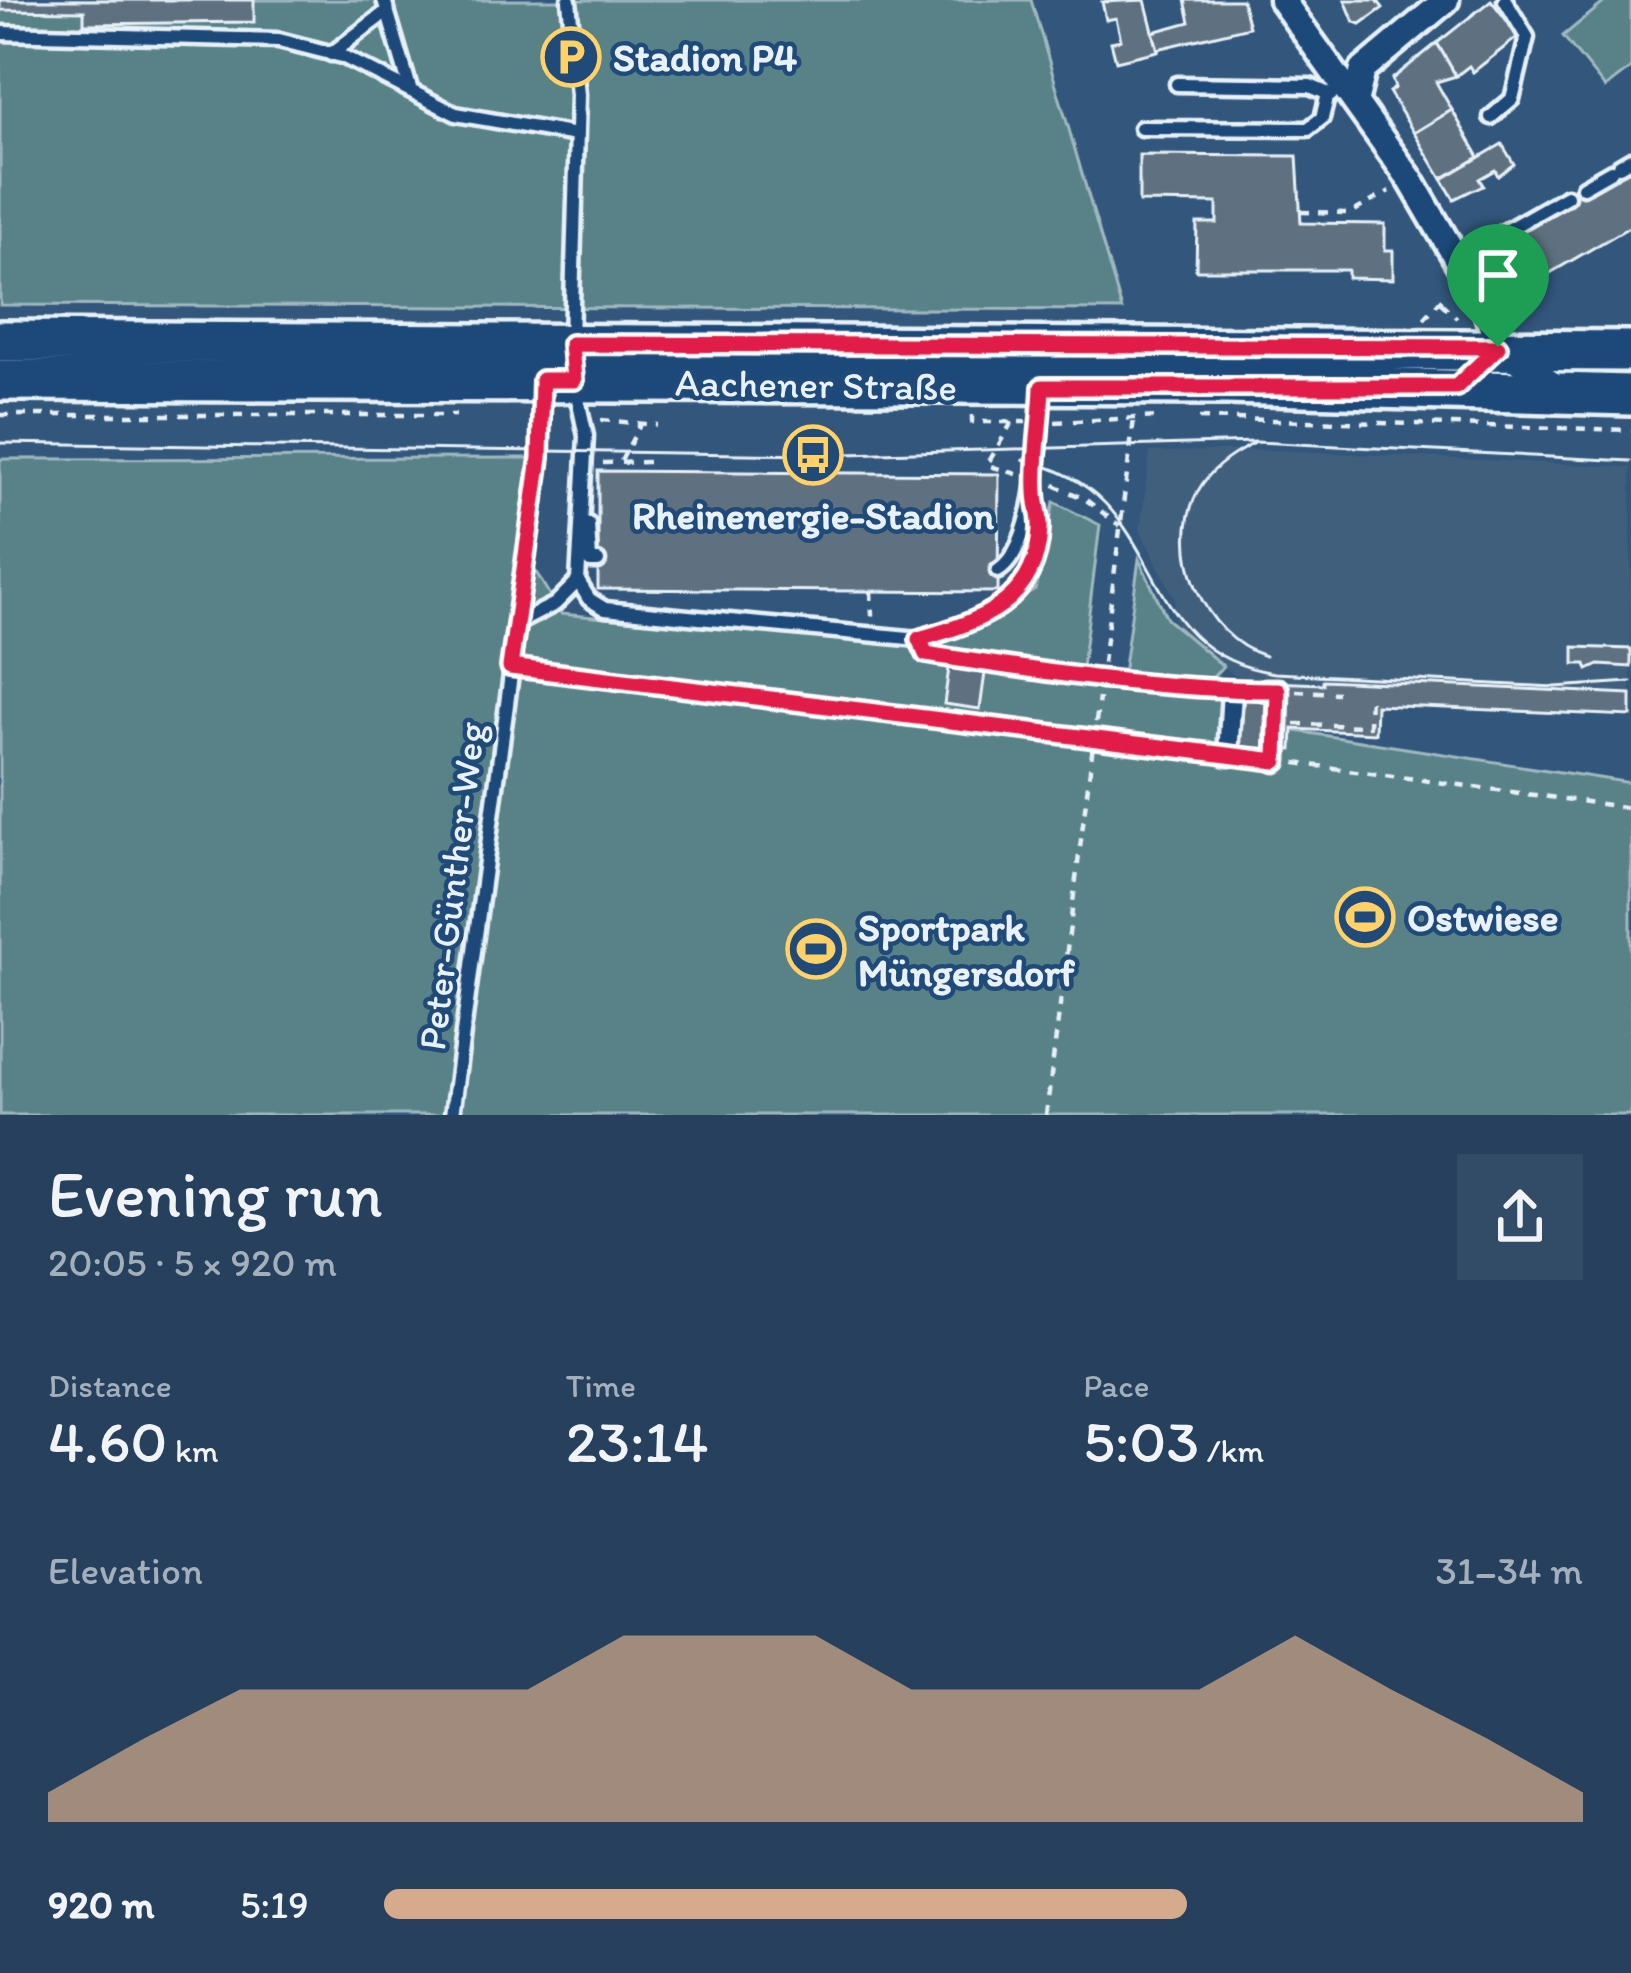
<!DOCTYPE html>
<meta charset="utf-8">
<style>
:root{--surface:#26405d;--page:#324b66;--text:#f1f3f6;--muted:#a4afbc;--accent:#d6ab8b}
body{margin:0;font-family:Itim,sans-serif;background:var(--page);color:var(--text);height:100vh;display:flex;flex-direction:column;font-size:45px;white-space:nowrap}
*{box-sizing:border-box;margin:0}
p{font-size:39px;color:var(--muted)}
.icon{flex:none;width:66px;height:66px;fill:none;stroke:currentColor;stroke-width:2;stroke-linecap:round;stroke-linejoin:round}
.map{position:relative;height:1115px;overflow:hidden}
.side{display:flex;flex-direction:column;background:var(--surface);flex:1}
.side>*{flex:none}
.pin{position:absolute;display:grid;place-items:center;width:102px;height:102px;color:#fff;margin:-123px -51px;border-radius:50% 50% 50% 0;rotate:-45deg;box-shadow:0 0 12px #0007}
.pin .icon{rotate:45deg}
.round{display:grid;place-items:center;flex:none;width:126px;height:126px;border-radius:0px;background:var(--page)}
.summary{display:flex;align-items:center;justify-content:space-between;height:204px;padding:0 48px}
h1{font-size:66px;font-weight:600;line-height:90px}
.metrics{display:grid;grid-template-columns:repeat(3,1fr);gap:18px;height:204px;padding:12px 48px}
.metrics div{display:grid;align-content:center}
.metrics b{font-size:60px;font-weight:600}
.metrics small{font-size:33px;font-weight:400}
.metrics p{font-size:33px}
.chart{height:336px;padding:24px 48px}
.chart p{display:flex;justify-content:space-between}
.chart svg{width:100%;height:216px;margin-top:12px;fill:var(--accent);opacity:.7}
ul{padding:0 48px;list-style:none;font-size:39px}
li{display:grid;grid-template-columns:192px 144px 1fr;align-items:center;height:90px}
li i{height:30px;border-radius:15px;background:var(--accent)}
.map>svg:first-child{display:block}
</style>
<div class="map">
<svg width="1631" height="1115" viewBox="0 0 1631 1115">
<rect width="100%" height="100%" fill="#32567c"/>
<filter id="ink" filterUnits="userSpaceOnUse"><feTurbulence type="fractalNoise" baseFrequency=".00833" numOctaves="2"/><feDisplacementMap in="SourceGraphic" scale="24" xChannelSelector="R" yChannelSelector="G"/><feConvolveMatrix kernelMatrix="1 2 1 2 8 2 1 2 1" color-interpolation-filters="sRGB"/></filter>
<g filter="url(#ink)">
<path fill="#405e7d" d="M1273,450L1631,467V716L1377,705L1375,733L1294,729L1238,747L1241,681L1174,627L1175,599L1140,530L1150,452Z"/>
<g fill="#598188" stroke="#a0b9c0" stroke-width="3">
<path d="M0,0H1031L1122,310L0,305Z"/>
<path d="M1607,0H1631V68L1605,88L1563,36Z"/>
<path d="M540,458L527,557L561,614L917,646L1186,684L1123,674L1139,559L1167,619L1223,666L1212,678L1196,682L1238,685L1296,731L1631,783V1115H0V459Z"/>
<path d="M1054,502L1100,525L1082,668L936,647L1035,590Z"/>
</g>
<g fill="#5f7180" stroke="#e8f1f8" stroke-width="3">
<path d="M0,0H254V22L84,24V11L0,10Z"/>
<path d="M1145,0L1158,51L1116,61L1111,42L1121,40L1116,18L1106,20L1102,2Z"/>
<path d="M1185,0H1242L1249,27L1158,49L1153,32L1190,22Z"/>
<path d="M1345,0H1377L1383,8L1361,24L1354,22Z"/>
<path d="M1491,0L1519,36L1473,72L1469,66L1456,76L1437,43Z"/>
<path d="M1437,43L1456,76L1436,82L1452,110L1414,133L1389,92L1395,88L1392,79Z"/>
<path d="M1452,110L1479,157L1442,179L1414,133Z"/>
<path d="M1502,144L1514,164L1498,176L1495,170L1479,179L1483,185L1454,199L1442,179Z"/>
<path d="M1139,155L1297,156L1301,223L1385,224V250H1393V279L1348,278V270H1196L1197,223H1217V203L1139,202Z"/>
<path d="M1631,162V226L1545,276L1517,227Z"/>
<path d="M598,471L999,474L998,592L598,589Z"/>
<path d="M1574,647L1631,649V667L1599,665L1588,670L1586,664H1574Z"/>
<path d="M949,668L985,673L980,709L944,704Z"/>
<path d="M1323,680L1631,694V716L1376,705L1375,733L1293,729L1292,750L1238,747L1242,681L1323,684Z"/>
</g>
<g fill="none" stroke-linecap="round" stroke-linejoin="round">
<defs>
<g id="service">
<path d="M384,0L410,88"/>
<path d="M569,0L578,95L571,340"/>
<path d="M0,33L279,40L342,56L456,114L576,135"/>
<path d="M331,54L386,12"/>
<path d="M1177,84L1310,86L1331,95"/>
<path d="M1491,117L1512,99L1527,37L1505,0"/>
<path d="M1141,128L1308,129L1322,118L1328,94"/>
<path d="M1619,166L1631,159"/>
<path d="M1583,187L1611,171"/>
<path d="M1458,258L1567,196"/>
<path d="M576,390L586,436L578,581L589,599L605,609L919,639C1005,614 1052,588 1035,490"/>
<path d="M588,524L590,561H598"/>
<path d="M998,571C1036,547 1041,435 1042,392"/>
<path d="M518,623L555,604L578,581"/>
<path d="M1101,681L1266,690"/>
<path d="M452,1115L540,458L542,390"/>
</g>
<g id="pedestrian">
<path d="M1266,690H1278L1276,761"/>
<path d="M1228,755L1232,692"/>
</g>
<g id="minor">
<path d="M1282,0L1410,179L1487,311L1498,347L1562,391"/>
<path d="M1356,98L1363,70L1446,0"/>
</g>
<g id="primary">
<path d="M0,341L1631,351"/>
<path d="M0,380L1226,384L1631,395"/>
</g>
</defs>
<use href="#service" stroke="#e8f1f8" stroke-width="21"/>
<use href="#pedestrian" stroke="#e8f1f8" stroke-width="27"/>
<use href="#minor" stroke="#e8f1f8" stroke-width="33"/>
<use href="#primary" stroke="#e8f1f8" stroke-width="48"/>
<g stroke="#e8f1f8" stroke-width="4.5" stroke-dasharray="9 9" stroke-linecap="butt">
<path d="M1301,212L1351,213L1390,191"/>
<path d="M1441,303L1457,318"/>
<path d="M1424,319L1448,292"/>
<path d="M0,415H456"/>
<path d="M972,415V422H1026"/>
<path d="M1199,418L1631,430"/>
<path d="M601,420L657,425"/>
<path d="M1012,422L987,465L1020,475"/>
<path d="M1055,422L1158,417"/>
<path d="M621,461L641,423"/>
<path d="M603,463L652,462"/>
<path d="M1054,485L1085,499L1120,526"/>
<path d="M871,591L872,616"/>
<path d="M935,655L1084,678"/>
<path d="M1103,663L1134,419"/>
<path d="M527,668L1207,752"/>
<path d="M1296,691L1338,693"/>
<path d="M1295,724L1369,726L1370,693"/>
<path d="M1296,763L1631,808"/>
<path d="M1046,1115L1099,698"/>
</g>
<use href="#service" stroke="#1f4a7a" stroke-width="12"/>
<use href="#pedestrian" stroke="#1f4a7a" stroke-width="18"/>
<use href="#minor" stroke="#1f4a7a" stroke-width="24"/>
<use href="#primary" stroke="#1f4a7a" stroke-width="39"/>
<g stroke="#e8f1f8" stroke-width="3">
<path d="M0,443L813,455L1256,442L1631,461"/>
<path d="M1255,443C1232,454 1210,469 1198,491C1166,550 1204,637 1265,656"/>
<path d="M1023,460C1175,492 1126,652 1275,673L1555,687L1631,682"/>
</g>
</g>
</g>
<g fill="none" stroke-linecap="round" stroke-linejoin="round" filter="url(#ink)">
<defs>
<path id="route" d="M571,344L1498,347L1456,387H1042C1041,421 1034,458 1036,491C1036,504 1041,516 1040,529C1037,602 981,621 919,639L926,654C1044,672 1159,690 1278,690L1276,761L510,667L540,458L542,380H574Z"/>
</defs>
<use href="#route" stroke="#fff" stroke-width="24"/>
<use href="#route" stroke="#e11d48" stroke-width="15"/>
</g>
<defs>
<symbol id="parking-ring" viewBox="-11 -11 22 22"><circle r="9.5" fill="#1f4a7a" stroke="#ffd166" stroke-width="1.5"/><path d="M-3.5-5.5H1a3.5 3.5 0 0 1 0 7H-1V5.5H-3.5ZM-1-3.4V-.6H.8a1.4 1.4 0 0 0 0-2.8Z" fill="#ffd166"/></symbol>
<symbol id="bus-ring" viewBox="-11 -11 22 22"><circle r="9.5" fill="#1f4a7a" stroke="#ffd166" stroke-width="1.5"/><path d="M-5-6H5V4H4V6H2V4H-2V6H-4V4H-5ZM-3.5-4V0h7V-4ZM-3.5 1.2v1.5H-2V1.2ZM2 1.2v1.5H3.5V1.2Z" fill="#ffd166"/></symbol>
<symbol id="stadium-ring" viewBox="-11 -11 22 22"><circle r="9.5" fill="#1f4a7a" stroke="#ffd166" stroke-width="1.5"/><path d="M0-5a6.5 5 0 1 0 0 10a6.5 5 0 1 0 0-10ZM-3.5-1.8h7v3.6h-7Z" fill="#ffd166"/></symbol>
</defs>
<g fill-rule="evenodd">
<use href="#parking-ring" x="538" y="24" width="66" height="66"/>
<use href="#bus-ring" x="780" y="422" width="66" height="66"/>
<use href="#stadium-ring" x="1332" y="884" width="66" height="66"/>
<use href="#stadium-ring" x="783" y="916" width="66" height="66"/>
</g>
<g text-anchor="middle" stroke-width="9" stroke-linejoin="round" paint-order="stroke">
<g font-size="39" font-weight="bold" fill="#e8f1f8" stroke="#1f4a7a" text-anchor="start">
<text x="613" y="71">Stadion P4</text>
<text x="813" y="529" text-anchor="middle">Rheinenergie-Stadion</text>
<text x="1407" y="931">Ostwiese</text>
<text x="858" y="941">Sportpark<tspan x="858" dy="45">Müngersdorf</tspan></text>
</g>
<g font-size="39" fill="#e8f1f8" stroke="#1f4a7a">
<text transform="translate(816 384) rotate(1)" y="14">Aachener Straße</text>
<text transform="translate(451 886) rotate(-83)" y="14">Peter-Günther-Weg</text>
</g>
</g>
</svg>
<div class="pin" style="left:1498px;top:347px;background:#1e9e55"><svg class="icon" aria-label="arrive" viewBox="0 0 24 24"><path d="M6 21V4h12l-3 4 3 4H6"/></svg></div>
</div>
<section class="side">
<div class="summary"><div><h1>Evening run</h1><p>20:05 · 5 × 920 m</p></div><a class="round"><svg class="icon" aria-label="share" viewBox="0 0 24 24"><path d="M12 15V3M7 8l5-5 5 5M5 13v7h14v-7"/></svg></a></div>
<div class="metrics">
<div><p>Distance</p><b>4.60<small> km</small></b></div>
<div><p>Time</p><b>23:14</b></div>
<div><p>Pace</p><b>5:03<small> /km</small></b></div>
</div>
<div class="chart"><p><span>Elevation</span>31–34 m</p>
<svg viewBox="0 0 160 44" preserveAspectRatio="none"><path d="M0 44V38L10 27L20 17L30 17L40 17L50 17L60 6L70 6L80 6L90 17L100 17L110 17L120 17L130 6L140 17L150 27L160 38V44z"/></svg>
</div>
<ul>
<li><b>920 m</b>5:19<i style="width:67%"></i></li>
</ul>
</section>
